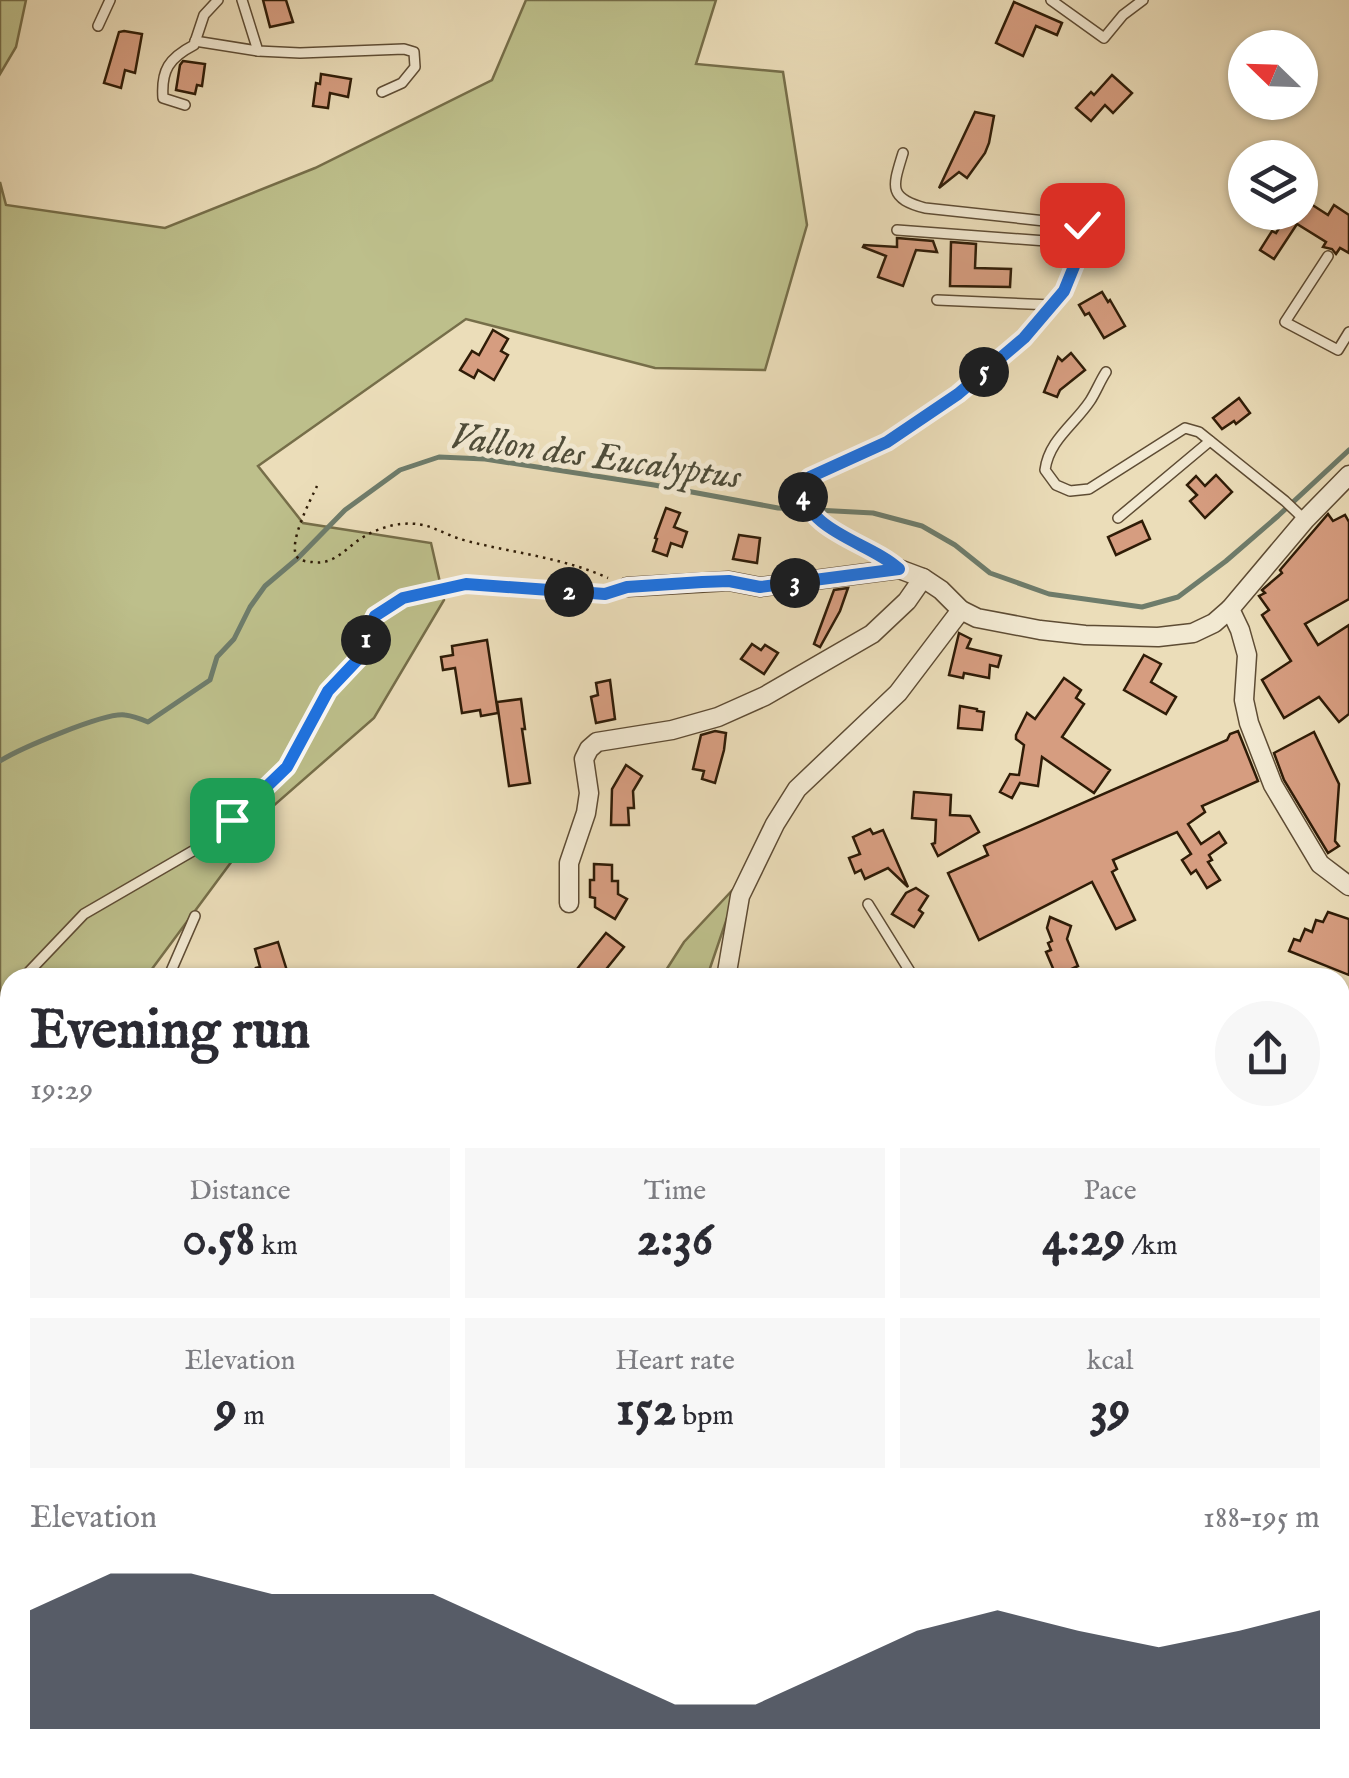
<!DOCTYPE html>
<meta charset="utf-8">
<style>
:root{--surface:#fff;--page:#f7f7f7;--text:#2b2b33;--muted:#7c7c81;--accent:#111827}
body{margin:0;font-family:"IM FELL English",serif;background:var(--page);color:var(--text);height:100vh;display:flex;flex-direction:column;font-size:38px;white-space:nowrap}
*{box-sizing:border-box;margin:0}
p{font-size:32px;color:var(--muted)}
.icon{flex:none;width:55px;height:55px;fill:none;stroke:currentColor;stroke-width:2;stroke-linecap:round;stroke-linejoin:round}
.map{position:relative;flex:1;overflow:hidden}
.details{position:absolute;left:0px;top:968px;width:1350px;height:812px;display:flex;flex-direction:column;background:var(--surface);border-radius:30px 30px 0 0;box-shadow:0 2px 8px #0004}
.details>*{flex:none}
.needle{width:65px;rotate:293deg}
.controls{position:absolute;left:1228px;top:30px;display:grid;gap:20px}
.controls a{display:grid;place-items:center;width:90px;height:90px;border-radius:50%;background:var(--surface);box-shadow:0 2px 8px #0004;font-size:50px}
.pin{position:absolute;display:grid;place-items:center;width:85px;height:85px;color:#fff;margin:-42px;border-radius:20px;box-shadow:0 5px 15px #0006}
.km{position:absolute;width:50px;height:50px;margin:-25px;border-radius:50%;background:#222;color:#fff;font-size:28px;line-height:50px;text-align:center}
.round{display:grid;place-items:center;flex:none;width:105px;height:105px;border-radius:52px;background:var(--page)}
.overview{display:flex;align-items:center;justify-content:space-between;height:170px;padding:0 30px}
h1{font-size:55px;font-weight:700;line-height:75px}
.metrics{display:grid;grid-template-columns:repeat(3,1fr);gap:15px;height:170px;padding:10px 30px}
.metrics div{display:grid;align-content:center;border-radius:0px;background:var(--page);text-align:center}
.metrics b{font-size:50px;font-weight:700}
.metrics small{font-size:28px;font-weight:400}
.metrics p{font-size:28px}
.chart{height:280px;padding:20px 30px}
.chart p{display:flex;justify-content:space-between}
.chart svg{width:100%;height:180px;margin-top:10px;fill:var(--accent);opacity:.7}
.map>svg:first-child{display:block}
</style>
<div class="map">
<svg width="1349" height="1778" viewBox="0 0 1349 1778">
<rect width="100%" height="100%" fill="#ebddb9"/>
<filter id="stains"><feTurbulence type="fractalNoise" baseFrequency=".002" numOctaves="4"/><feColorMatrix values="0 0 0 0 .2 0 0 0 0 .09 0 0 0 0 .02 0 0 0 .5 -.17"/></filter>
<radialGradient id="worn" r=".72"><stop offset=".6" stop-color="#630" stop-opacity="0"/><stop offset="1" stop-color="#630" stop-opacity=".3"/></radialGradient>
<g fill="#bdbf8b" stroke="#766e49" stroke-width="2.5">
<path d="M0,0H26L16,47L0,74Z"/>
<path d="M526,0H716L696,64L783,72L807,225L765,370L655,368L466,319L258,466L303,523L431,543L444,600L374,718L272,807L146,977L10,978V1770H104L93,1778H0V182L6,205L165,228L315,168L492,80Z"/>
<path d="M739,883L707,977L661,978L684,942Z"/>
</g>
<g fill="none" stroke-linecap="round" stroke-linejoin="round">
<path stroke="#6e7c6b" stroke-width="5" d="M0,761C19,749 105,712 125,715C133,716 141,719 148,722L210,680L217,657L234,639L250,607L265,586L298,558L345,510L400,470L439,457L485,459L654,485L778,508L873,513L922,526L955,545L990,573L1049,594L1142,607L1178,597L1226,561L1278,516L1349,450"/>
</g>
<g fill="#d69d80" stroke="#2f1c07" stroke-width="2.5">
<path d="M263,0H286L293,22L270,27Z"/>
<path d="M1014,2L1062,23L1057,35L1036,26L1023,56L996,43Z"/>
<path d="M124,31L142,34L135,73L125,70L121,88L104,83L119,32Z"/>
<path d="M183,61L205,64L202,86L197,85L195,94L176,90L180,65Z"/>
<path d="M321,74L351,79L348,97L330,93L328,108L313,106L316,83L320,84Z"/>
<path d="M1112,75L1132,93L1113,113L1105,105L1091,121L1076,108L1091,92L1094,95Z"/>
<path d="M975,112L994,116L989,143L985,153L967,178L959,172L939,188Z"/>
<path d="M1300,197L1328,215L1334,205L1349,215V253L1340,248L1336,254L1332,249L1323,247L1326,242L1297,224L1274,259L1260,250L1272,231L1276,233L1286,217L1279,212H1300Z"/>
<path d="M897,238L933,241L937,252L916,250L903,286L878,277L886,256L863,247L864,245L897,247Z"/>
<path d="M951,242L976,244L975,268L1011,269L1010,287L950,286Z"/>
<path d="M1102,292L1108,302L1110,300L1125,326L1104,338L1089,313L1085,315L1079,305Z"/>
<path d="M493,330L508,339L501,351L508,355L494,380L478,370L474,378L460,370L472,351L479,355Z"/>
<path d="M1071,353L1085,370L1060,390L1057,397L1044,392L1058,357L1062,361Z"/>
<path d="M1239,398L1250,413L1236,424L1234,421L1222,429L1213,418Z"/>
<path d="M1216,475L1232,492L1205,518L1190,501L1197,495L1187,485L1196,476L1205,486Z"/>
<path d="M666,508L680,513L674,527L687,532L682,547L671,543L667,556L653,551L657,539L655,538Z"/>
<path d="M1328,514L1333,521L1345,515L1349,522V599L1305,624L1318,645L1349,625V714L1339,722L1319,697L1284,718L1262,680L1291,661L1262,615L1269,610L1259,596L1265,593L1262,590L1282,573L1280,570Z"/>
<path d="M1142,521L1150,539L1116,555L1108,537Z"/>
<path d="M739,535L760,538L757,563L733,559Z"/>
<path d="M848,588L840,611L820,647L814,644L834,590Z"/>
<path d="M959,633L971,639L967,648L1001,656L998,667L990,665L989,678L964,673L963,678L949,675Z"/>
<path d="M487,640L498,713L481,716L480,710L462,713L455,668L443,670L441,657L453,655L452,646Z"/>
<path d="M752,644L761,650L765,645L778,653L764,674L741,659Z"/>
<path d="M1144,655L1161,664L1151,682L1176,697L1166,714L1124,690Z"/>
<path d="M1064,678L1081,690L1076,698L1084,704L1062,737L1110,770L1094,793L1042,757L1038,786L1020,783L1012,798L1000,792L1010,774L1019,775L1024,745L1016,739V735L1027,713L1035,719Z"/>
<path d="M610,680L615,719L596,723L591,697L598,695L596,683Z"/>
<path d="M521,699L525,729H522L530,783L509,786L497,702Z"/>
<path d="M960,706L977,709V711L984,712L982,730L958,728Z"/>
<path d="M715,731L726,733L724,750L715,783L702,779L704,771L693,769L701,735Z"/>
<path d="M1238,731L1258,781L1202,806L1205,812L1188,824L1201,844L1219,832L1226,843L1209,855L1212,860L1208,862L1220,880L1207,888L1196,870L1191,874L1182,860L1191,854L1177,832L1113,860L1117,869L1112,872L1135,920L1116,929L1092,882L979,940L948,873L988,855L984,846L1227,740L1230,734Z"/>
<path d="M1314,732L1339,784L1335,841L1339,846L1328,853L1284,780L1274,753Z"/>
<path d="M626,765L642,776L633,791L634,808H628L629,825H611L612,789Z"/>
<path d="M914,792L951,795L950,815L970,816L979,832L938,856L932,844L935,843L936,820L912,818Z"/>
<path d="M870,829L873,834L883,830L908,887L888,868L865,879L861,870L855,873L849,858L860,854L853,837Z"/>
<path d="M594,864L612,865V881H618V894L627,899L615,919L595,907V898L590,897V880H594Z"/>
<path d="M916,888L928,896L919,910L923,913L914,927L892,914L906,893Z"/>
<path d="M1328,912L1349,919V975L1289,951L1294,939L1300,941L1305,929L1312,932L1316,920L1323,922Z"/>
<path d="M1050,917L1071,926L1067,939L1078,966L1063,973L1061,970L1055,973L1046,952L1051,950L1048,943L1052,941L1047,928Z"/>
<path d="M606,933L624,947L599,978H587L577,969Z"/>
<path d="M278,942L288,974L284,975V978H259L256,968L260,967L255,949Z"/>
</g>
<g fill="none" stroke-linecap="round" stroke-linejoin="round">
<defs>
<g id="service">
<path d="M242,0L258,51L300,53L404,49L414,52L415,67L402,83L382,92"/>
<path d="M1051,0L1104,38L1123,15L1143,0"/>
<path d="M98,26L110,0"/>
<path d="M195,41L258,51"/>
<path d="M185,105L163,98C161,70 169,58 194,45L204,15L218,0"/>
<path d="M897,230L1073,243L1083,247"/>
<path d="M1328,256L1285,322L1338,350L1349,332"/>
<path d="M937,300L1052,305"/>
<path d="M1106,372C1100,381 1096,392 1090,401C1074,425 1049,440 1045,470L1056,485L1070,491L1089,489L1185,428L1199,432L1285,501L1305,520"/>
<path d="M1118,518L1210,441"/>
<path d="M897,567L890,561C860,544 805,525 802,485L810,477L887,442L957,394L1024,338L1064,291L1088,232L1082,225L925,208C887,198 893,186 903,153"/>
<path d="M868,904L914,978"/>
<path d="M23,978L84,914L210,841L287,767L328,691L344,677L362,655L368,631L375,616L403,598L465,584L514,589L605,593L627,587"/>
<path d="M168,978L195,916"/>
<path d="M0,1011L10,995"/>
<path d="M0,1231L10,1239"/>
<path d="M1340,1242L1349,1246"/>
</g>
<g id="minor">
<path d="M1349,475L1305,520L1230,609L1240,630L1247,655L1244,700L1249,723L1273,785L1320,864L1349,886"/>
<path d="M627,587L729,581L760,587L899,569L923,578L941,590L961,610L977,618L1040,630L1085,635L1158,637L1193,633L1214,623L1230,609"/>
<path d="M569,903V863L586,813L589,793L584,759L589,749L597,742L672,730L718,717L765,696L872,634L907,601L923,578"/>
<path d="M726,978L740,896L775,824L797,789L898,693L961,610"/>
<path d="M1340,1189L1349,1185"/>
<path d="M1340,1680L1349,1663"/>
<path d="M1236,1770L1258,1778"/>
<path d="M918,1778L921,1770"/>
<path d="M1167,1778L1171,1770"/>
<path d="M1301,1778L1305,1770"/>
</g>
</defs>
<use href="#service" stroke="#5e4c34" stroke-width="12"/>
<use href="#minor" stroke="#5e4c34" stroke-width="21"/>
<g stroke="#2f1c07" stroke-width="2.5" stroke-dasharray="2.5 5" stroke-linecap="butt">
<path d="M317,486C311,499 286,546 298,558C301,561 309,562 312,562C335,566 347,546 365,536C375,530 390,525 401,524C430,521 440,534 467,541C514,553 564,558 608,578"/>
<path d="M0,1774L6,1778"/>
<path d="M108,1778L115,1770"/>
</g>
<use href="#service" stroke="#f2e9d2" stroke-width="9"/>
<use href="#minor" stroke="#f2e9d2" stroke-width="18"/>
</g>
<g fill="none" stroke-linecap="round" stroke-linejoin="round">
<defs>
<path id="route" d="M232,820L287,767L328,691L362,655L368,631L375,616L403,598L466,584L605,594L627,587L702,582L729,581L760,587L899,569C870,542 805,532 802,486L810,477L887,442L958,394L1024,338L1064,291L1088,232L1082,225"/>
</defs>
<use href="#route" stroke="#fff" stroke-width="20"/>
<use href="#route" stroke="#1a73e8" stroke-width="12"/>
</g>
<g text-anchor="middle" stroke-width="10" stroke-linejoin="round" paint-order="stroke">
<g font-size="38" font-style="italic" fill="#4e4c39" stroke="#f2e9d2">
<text transform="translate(596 455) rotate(8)" y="13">Vallon des Eucalyptus</text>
</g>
</g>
<rect width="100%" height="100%" filter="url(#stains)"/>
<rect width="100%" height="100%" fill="url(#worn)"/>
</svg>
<div class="controls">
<a><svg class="needle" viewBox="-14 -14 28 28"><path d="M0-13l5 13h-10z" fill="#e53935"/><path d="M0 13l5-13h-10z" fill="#7c7c81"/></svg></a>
<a><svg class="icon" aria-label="layers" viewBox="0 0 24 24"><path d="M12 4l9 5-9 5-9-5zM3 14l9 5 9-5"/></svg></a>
</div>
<div class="pin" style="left:232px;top:820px;background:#1e9e55"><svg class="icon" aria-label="arrive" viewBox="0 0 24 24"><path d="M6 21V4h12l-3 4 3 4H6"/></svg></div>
<div class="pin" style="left:1082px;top:225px;background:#d93025"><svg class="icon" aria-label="check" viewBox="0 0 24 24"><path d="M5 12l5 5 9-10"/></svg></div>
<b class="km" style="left:366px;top:640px">1</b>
<b class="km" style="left:569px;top:592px">2</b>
<b class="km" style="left:795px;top:583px">3</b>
<b class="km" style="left:803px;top:497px">4</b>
<b class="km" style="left:984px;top:372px">5</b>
<section class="details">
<div class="overview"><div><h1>Evening run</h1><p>19:29</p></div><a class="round"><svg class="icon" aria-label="share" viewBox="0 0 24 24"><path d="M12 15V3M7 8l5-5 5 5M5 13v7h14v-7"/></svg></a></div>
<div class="metrics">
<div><p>Distance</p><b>0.58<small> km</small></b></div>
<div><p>Time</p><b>2:36</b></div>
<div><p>Pace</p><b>4:29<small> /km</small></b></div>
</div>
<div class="metrics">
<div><p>Elevation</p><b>9<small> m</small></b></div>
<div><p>Heart rate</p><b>152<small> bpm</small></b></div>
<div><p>kcal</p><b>39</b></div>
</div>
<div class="chart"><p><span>Elevation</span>188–195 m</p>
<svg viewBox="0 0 160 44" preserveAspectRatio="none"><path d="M0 44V15L10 6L20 6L30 11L40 11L50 11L60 20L70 29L80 38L90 38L100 29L110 20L120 15L130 20L140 24L150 20L160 15V44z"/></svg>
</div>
</section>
</div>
